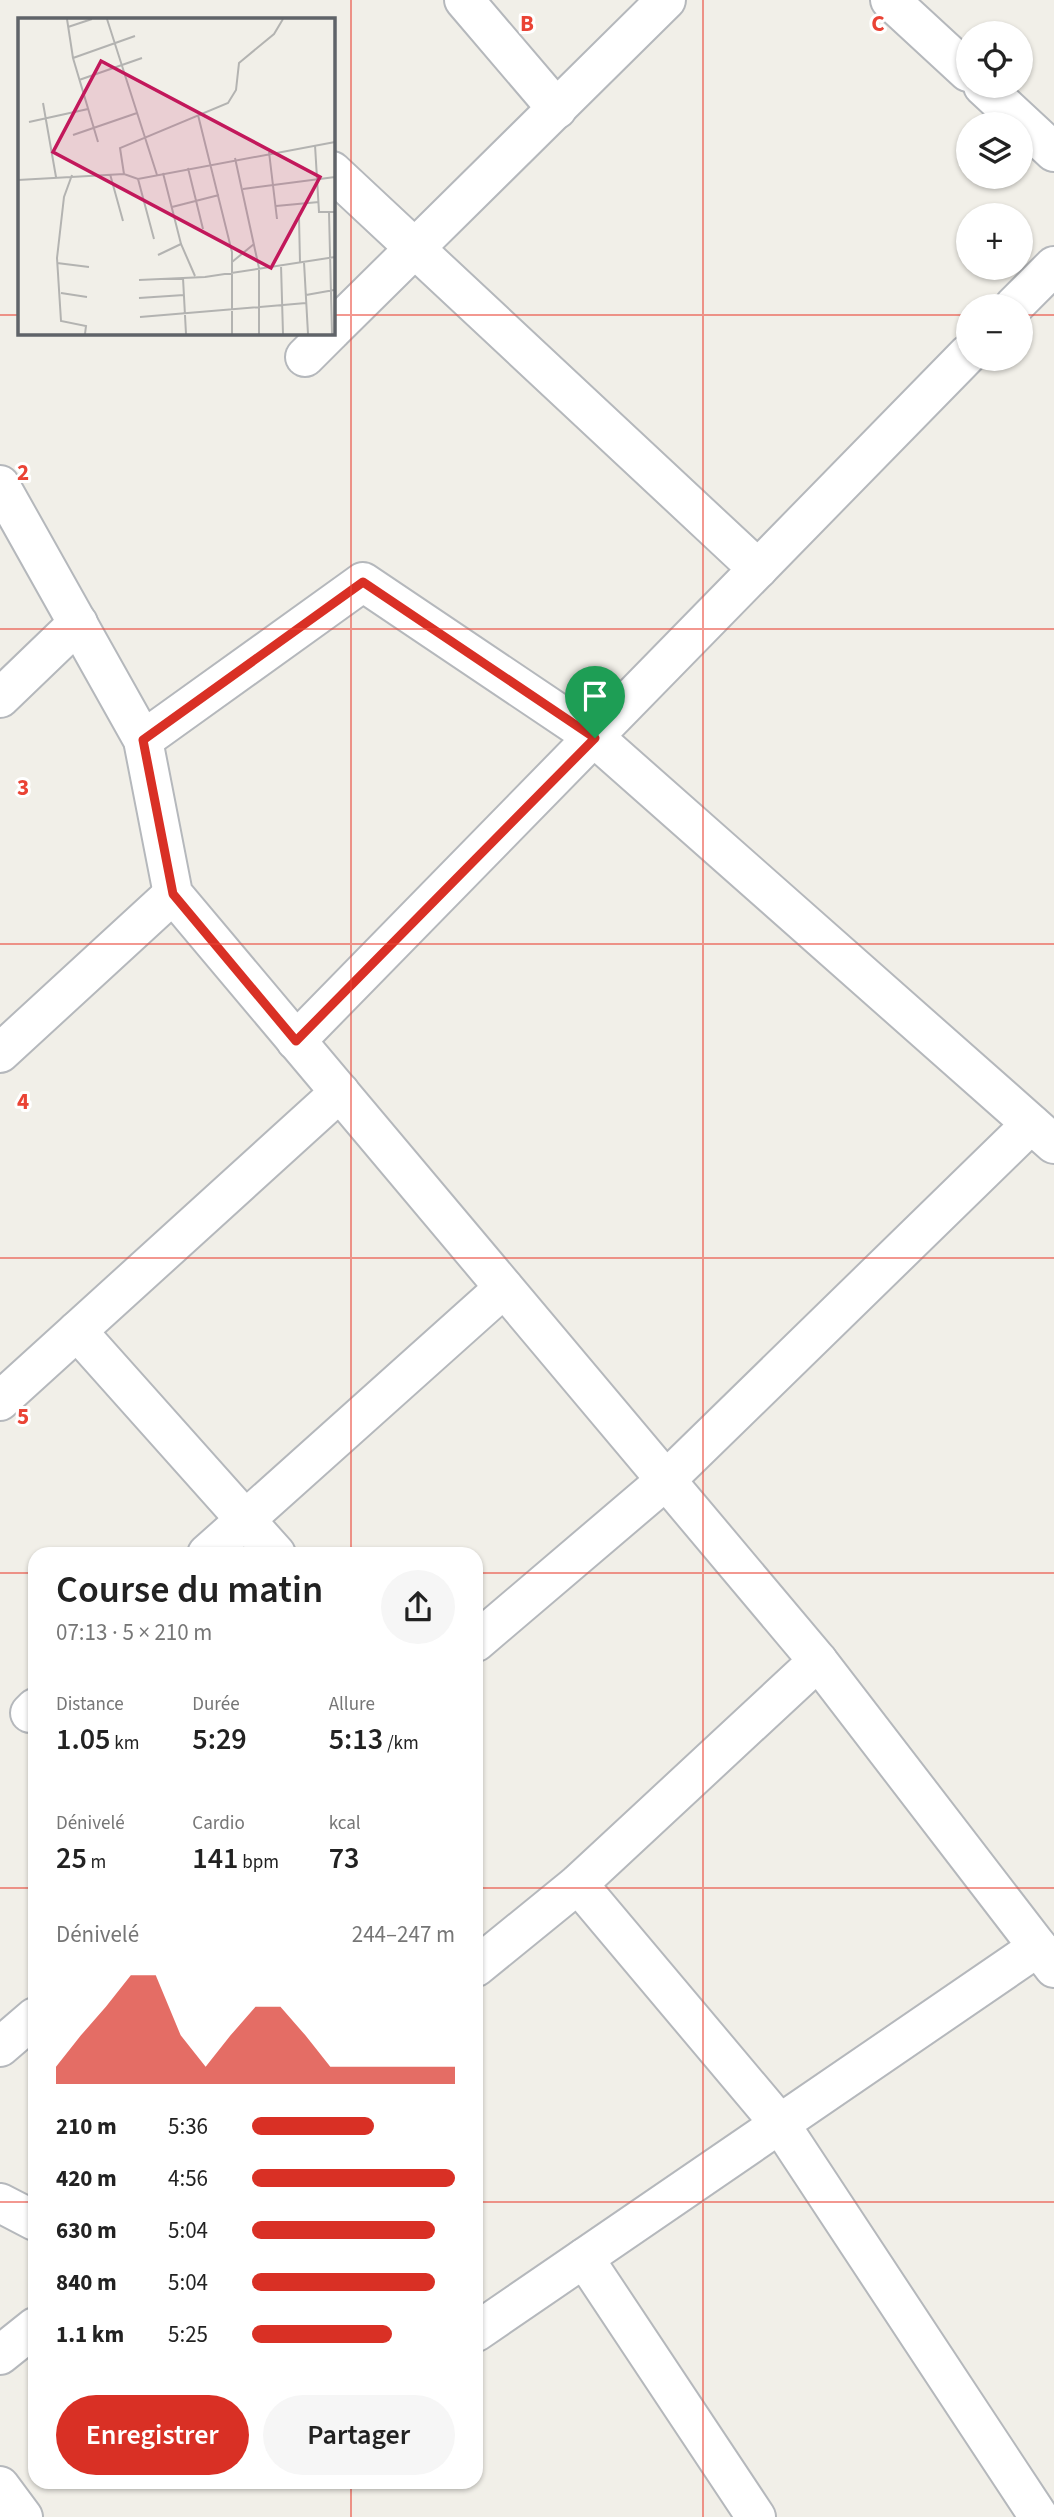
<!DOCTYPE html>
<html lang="fr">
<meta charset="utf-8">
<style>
:root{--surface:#fff;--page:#f6f6f6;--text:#222;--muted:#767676;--accent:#d93025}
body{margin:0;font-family:"Source Sans 3",sans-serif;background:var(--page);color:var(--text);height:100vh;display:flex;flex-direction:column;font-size:26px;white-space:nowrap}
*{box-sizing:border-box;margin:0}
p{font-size:23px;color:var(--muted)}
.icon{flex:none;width:38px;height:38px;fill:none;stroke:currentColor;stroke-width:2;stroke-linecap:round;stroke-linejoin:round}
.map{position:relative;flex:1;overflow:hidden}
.panel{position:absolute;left:28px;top:1547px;width:455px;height:942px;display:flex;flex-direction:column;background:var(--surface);border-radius:21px;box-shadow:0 2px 5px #0004}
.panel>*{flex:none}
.fabs{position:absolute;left:956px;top:21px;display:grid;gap:14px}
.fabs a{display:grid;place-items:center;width:77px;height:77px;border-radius:50%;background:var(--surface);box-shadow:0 2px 5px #0004;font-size:35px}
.pin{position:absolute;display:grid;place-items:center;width:60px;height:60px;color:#fff;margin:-72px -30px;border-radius:50% 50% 50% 0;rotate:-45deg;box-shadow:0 0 7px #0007}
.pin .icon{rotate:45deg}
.round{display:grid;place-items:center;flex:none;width:74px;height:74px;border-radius:37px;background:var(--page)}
.overview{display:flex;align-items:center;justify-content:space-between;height:119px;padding:0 28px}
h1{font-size:38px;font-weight:600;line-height:52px}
.stats{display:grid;grid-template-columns:repeat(3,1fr);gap:10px;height:119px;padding:7px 28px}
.stats div{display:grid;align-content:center}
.stats b{font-size:30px;font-weight:600}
.stats small{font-size:19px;font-weight:400}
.stats p{font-size:19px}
.chart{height:196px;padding:14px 28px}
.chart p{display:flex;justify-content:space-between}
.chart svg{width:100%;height:126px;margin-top:7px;fill:var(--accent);opacity:.7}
.cta{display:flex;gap:14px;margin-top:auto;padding:14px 28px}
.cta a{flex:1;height:80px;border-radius:42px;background:var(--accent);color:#fff;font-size:28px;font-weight:600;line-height:80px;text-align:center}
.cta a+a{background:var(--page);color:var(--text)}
ul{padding:0 28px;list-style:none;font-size:23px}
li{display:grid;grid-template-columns:112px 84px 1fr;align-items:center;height:52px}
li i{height:18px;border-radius:9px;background:var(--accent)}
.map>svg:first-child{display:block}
</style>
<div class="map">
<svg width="1054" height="2517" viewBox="0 0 1054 2517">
<rect width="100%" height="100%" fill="#f1efe8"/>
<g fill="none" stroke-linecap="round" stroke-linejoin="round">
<defs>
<g id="minor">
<path d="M464,0L557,109"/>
<path d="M890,0L968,72"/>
<path d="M983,86L1054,152"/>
<path d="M332,171L758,569"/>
<path d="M1014,306L1054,266"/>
<path d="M332,330L666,0"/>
<path d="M305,357L330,332"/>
<path d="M0,485L143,740L173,894L818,1661L1054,1968"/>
<path d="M0,698L78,623"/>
<path d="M143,740L363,582L595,738L1054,1144"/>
<path d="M296,1041L968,354"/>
<path d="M0,1053L173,894"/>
<path d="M77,1331L276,1554"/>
<path d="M0,1401L340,1092"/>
<path d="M207,1554L504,1288"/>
<path d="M476,1642L665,1481L1031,1124"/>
<path d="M30,1713L35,1708"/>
<path d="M578,1884L780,2124L1039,2517"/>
<path d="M476,1967L578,1884L818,1661"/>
<path d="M0,2047L35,2017"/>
<path d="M0,2203L35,2221"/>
<path d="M584,2258L756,2517"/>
<path d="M476,2332L1038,1947"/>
<path d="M0,2355L35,2327"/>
<path d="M0,2486L23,2517"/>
</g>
</defs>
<use href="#minor" stroke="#b5b8bc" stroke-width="42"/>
<use href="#minor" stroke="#fff" stroke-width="38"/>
</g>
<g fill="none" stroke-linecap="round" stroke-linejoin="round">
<defs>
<path id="route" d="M363,582L595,738L296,1041L173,894L143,740Z"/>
</defs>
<use href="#route" stroke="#fff" stroke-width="14"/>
<use href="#route" stroke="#d93025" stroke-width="9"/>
</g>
<path fill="none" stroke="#ea4335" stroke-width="2" stroke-opacity="0.55" d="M351,0V1554M703,0V2517M0,315H19M332,315H968M1020,315H1054M0,629H1054M0,944H1054M0,1258H1054M0,1573H35M476,1573H1054M0,1888H35M476,1888H1054M0,2202H35M476,2202H1054M351,2482V2517"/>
<g transform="translate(18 18)">
<rect width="317" height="317" fill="#f1efe8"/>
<path fill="none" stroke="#b3b3b1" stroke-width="2" d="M49,1L55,40L80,124M89,1L139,157M50,9L74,1M55,40L117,18M61,62L124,40M25,85L38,159M180,97L214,234V316M11,104L70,91M55,117L119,95M297,127L301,194H317M251,134L259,201M217,140L241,250V316M170,150L185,211M145,155L163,226L177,258M92,156L105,203M106,156L102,130L210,85L218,72L221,45L256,16L265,1M54,157L46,179L39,240L43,303L68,308L67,316M120,161L136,221M0,162L106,156L120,161L317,124M225,171L317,159M258,188L301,184M154,189L201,177M311,194L314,316M281,200L282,244M140,237L163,226M214,244L236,226M286,244L290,316M39,245L71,249M263,247L265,316M165,260L168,316M121,262L187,259L317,239M43,275L69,279M288,277L316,272M121,280L166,277M122,299L288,285"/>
<path fill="#c2185b" fill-opacity="0.15" stroke="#c2185b" stroke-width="3.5" d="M83,43L302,159L253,250L35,134Z"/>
<rect width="317" height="317" fill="none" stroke="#5f6368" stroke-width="3.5"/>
</g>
<g font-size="23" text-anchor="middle" font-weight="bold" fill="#ea4335" stroke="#fff" stroke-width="6" stroke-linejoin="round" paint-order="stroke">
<text x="527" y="31">B</text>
<text x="878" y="31">C</text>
<text x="23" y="480">2</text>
<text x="23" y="795">3</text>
<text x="23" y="1109">4</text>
<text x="23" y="1424">5</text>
</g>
</svg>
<div class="fabs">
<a><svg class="icon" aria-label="locate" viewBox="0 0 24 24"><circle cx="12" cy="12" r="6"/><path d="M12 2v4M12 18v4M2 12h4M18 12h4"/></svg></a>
<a><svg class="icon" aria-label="layers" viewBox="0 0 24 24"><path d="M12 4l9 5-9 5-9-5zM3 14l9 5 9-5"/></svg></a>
<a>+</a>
<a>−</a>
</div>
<div class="pin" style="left:595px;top:738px;background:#1e9e55"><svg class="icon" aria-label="arrive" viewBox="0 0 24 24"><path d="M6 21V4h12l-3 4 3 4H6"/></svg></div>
<section class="panel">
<div class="overview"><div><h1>Course du matin</h1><p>07:13 · 5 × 210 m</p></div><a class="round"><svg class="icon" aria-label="share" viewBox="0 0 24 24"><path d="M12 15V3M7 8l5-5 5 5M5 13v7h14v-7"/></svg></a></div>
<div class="stats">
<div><p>Distance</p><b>1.05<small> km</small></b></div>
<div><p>Durée</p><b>5:29</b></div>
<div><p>Allure</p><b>5:13<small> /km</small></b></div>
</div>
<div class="stats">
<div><p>Dénivelé</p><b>25<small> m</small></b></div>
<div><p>Cardio</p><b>141<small> bpm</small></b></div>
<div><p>kcal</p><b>73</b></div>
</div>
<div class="chart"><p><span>Dénivelé</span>244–247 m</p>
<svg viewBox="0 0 160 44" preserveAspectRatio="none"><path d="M0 44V38L10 27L20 17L30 6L40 6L50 27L60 38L70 27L80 17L90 17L100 27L110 38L120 38L130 38L140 38L150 38L160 38V44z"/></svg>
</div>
<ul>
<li><b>210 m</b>5:36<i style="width:60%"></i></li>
<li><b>420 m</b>4:56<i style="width:100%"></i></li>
<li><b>630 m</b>5:04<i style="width:90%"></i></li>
<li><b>840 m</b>5:04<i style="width:90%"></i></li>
<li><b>1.1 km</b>5:25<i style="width:69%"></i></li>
</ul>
<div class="cta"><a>Enregistrer</a><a>Partager</a></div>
</section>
</div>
